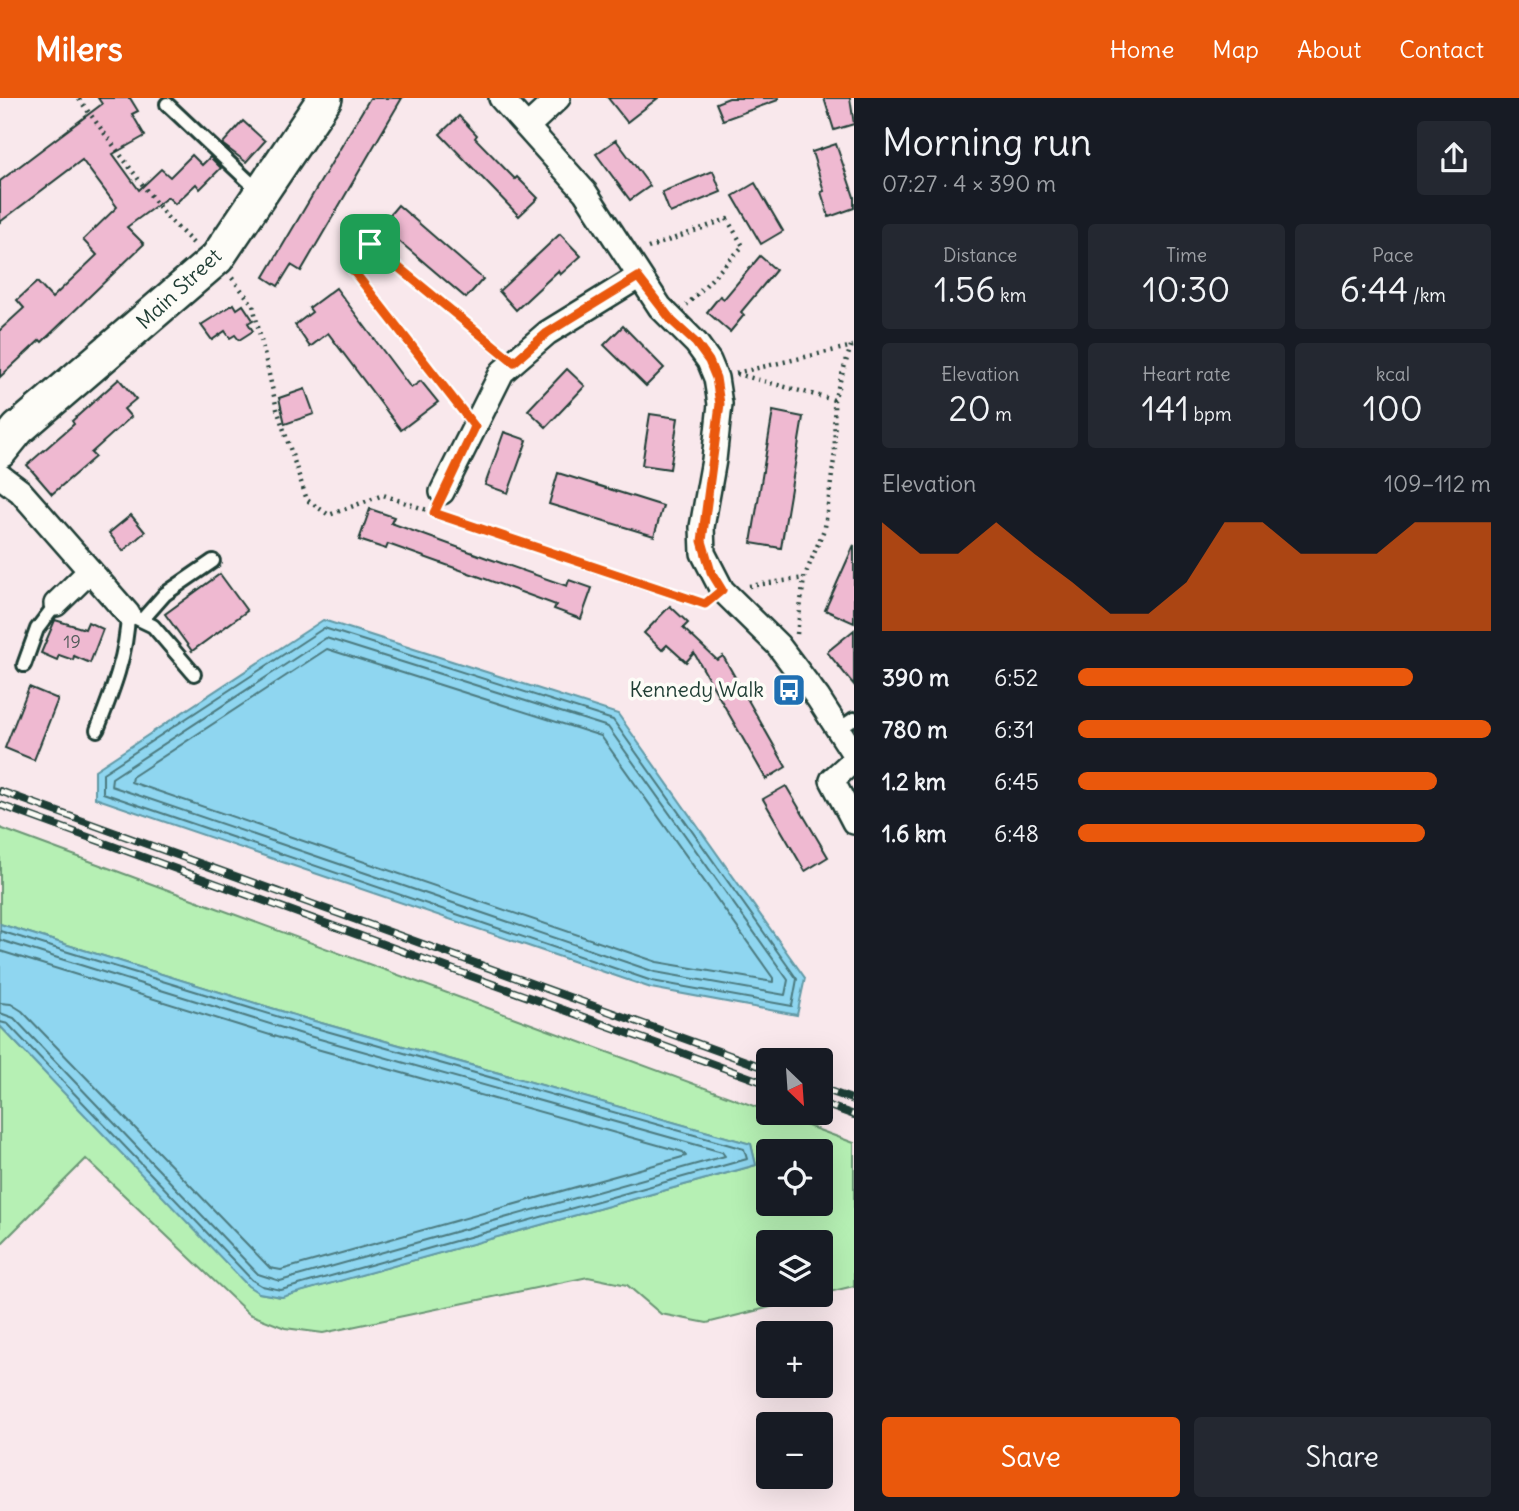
<!DOCTYPE html>
<meta charset="utf-8">
<style>
:root{--surface:#171b24;--page:#242831;--text:#f1f3f6;--muted:#9ea1a6;--accent:#ea580c}
body{margin:0;font-family:Delius,sans-serif;background:var(--page);color:var(--text);height:100vh;display:flex;flex-direction:column;font-size:26px;white-space:nowrap}
*{box-sizing:border-box;margin:0}
p{font-size:23px;color:var(--muted)}
.icon{flex:none;width:38px;height:38px;fill:none;stroke:currentColor;stroke-width:2;stroke-linecap:round;stroke-linejoin:round}
.map{position:relative;flex:1;overflow:hidden}
.details{display:flex;flex-direction:column;background:var(--surface);width:665px}
.details>*{flex:none}
.needle{width:46px;rotate:155deg}
.tools{position:absolute;left:756px;top:950px;display:grid;gap:14px}
.tools a{display:grid;place-items:center;width:77px;height:77px;border-radius:7px;background:var(--surface);box-shadow:0 7px 28px #0002;font-size:35px}
.pin{position:absolute;display:grid;place-items:center;width:60px;height:60px;color:#fff;margin:-30px;border-radius:14px;box-shadow:0 4px 10px #0006}
.round{display:grid;place-items:center;flex:none;width:74px;height:74px;border-radius:7px;background:var(--page)}
.head{display:flex;align-items:center;justify-content:space-between;height:119px;padding:0 28px}
h1{font-size:38px;font-weight:600;line-height:52px}
.metrics{display:grid;grid-template-columns:repeat(3,1fr);gap:10px;height:119px;padding:7px 28px}
.metrics div{display:grid;align-content:center;border-radius:7px;background:var(--page);text-align:center}
.metrics b{font-size:35px;font-weight:600}
.metrics small{font-size:19px;font-weight:400}
.metrics p{font-size:19px}
.chart{height:196px;padding:14px 28px}
.chart p{display:flex;justify-content:space-between}
.chart svg{width:100%;height:126px;margin-top:7px;fill:var(--accent);opacity:.7}
.primary-button{display:flex;gap:14px;margin-top:auto;padding:14px 28px}
.primary-button a{flex:1;height:80px;border-radius:7px;background:var(--accent);color:#fff;font-size:28px;font-weight:600;line-height:80px;text-align:center}
.primary-button a+a{background:var(--page);color:var(--text)}
ul{padding:0 28px;list-style:none;font-size:23px}
li{display:grid;grid-template-columns:112px 84px 1fr;align-items:center;height:52px}
li i{height:18px;border-radius:9px;background:var(--accent)}
header{display:flex;align-items:center;gap:42px;box-sizing:border-box;height:98px;padding:0 35px;background:var(--accent);color:#fff}
header strong{font-size:33px}
nav{display:flex;gap:38px;margin-inline-start:auto;font-size:24px}
main{display:flex;flex:1;min-height:0}
.map>svg:first-child{display:block}
</style>
<header>
<strong>Milers</strong>
<nav><a>Home</a><a>Map</a><a>About</a><a>Contact</a></nav>
</header>
<main>
<div class="map">
<svg width="854" height="1413" viewBox="0 0 854 1413">
<rect width="100%" height="100%" fill="#f9e8ec"/>
<filter id="ink" filterUnits="userSpaceOnUse"><feTurbulence type="fractalNoise" baseFrequency=".0143" numOctaves="2"/><feDisplacementMap in="SourceGraphic" scale="14" xChannelSelector="R" yChannelSelector="G"/><feConvolveMatrix kernelMatrix="1 2 1 2 8 2 1 2 1" color-interpolation-filters="sRGB"/></filter>
<g filter="url(#ink)">
<path fill="#b6f0b4" stroke="#6a9674" stroke-width="2" fill-rule="evenodd" d="M0,730L854,1045V1188L821,1196V1144H768V1197H819L707,1225L661,1216L627,1187L588,1179L323,1235L285,1230L249,1216L86,1061L0,1147V928L259,1195L281,1199L756,1067L751,1046L307,921L0,826ZM768,1054H821V1106H768Z"/>
<g fill="#8fd6f0" stroke="#6299a5" stroke-width="2">
<path d="M323,522L618,616L805,880L797,917L651,890L95,700V672Z"/>
<path d="M0,826L307,921L751,1046L756,1067L282,1199L259,1195L248,1188L0,928Z"/>
</g>
<g fill="none" stroke-linecap="round" stroke-linejoin="round">
<g stroke="#4c7a7f" stroke-width="2">
<path d="M324,530L613,622L797,881L792,908L652,883L103,695V675Z"/>
<path d="M326,540L608,629L788,882L785,897L655,874L111,688L112,680Z"/>
<path d="M327,551L601,638L773,880V884L657,864L131,684L132,679Z"/>
<path d="M0,833L305,927L744,1051L747,1061L281,1192L262,1188L252,1182L8,926L0,924"/>
<path d="M0,842L302,936L722,1054L725,1058L280,1183L258,1176L14,920L0,915"/>
<path d="M0,853L299,946L683,1054L686,1058L281,1172L270,1170L22,913L11,906L0,905"/>
</g>
</g>
<g fill="#efb9d1" stroke="#1f3d34" stroke-width="2">
<path d="M98,0H130L138,13L132,16L145,38L113,56L139,92L161,71L170,79L192,57L202,67L210,59L221,70L200,91L196,86L175,106L168,99L127,129L144,146L42,244L40,242L0,279V232L24,210L17,202L37,184L52,200L97,157L83,142L117,109L82,62L0,124V83L102,6Z"/>
<path d="M370,0H402L301,173L291,167L278,188L264,179Z"/>
<path d="M608,0H658L627,24Z"/>
<path d="M729,0H778V2L723,22L716,5Z"/>
<path d="M824,0H850L854,26L834,32Z"/>
<path d="M459,18L477,37L475,40L515,81L517,79L538,100L519,118L440,36Z"/>
<path d="M243,23L265,43L246,64L222,46Z"/>
<path d="M616,42L650,88L630,102L596,56Z"/>
<path d="M836,46L854,99V110L829,119L821,94L824,93L812,54Z"/>
<path d="M713,73L721,94L670,115L662,94Z"/>
<path d="M755,85L783,133L761,146L733,98Z"/>
<path d="M398,107L483,181L466,200L399,143L394,148L376,133Z"/>
<path d="M560,136L581,158L560,177L558,173L516,212L499,193Z"/>
<path d="M760,158L776,172L741,214L744,217L730,234L707,214L720,198L724,201Z"/>
<path d="M336,190L411,290L421,283L438,304L401,332L328,235L310,249L295,227L312,214L309,210Z"/>
<path d="M234,206L237,211L243,207L253,222L248,225L253,233L239,242L235,237L230,240L225,233L212,242L201,227Z"/>
<path d="M623,228L664,270L646,288L604,247Z"/>
<path d="M567,271L585,288L546,329L528,312Z"/>
<path d="M119,281L136,301L124,311L131,319L91,355L95,359L52,396L27,367L74,326L72,323Z"/>
<path d="M305,291L314,316L285,326L279,300Z"/>
<path d="M773,313L803,319L781,450L751,445Z"/>
<path d="M650,316L678,320L670,371L642,367Z"/>
<path d="M504,334L527,342L508,395L485,387Z"/>
<path d="M558,375L663,408L654,438L549,406Z"/>
<path d="M370,411L394,419L391,425L487,460L567,488L569,482L592,490L581,521L554,511L556,507L480,479L388,446L386,451L359,442Z"/>
<path d="M131,417L145,434L123,453L109,435Z"/>
<path d="M854,447V525L825,512Z"/>
<path d="M220,476L247,513L192,553L165,516Z"/>
<path d="M670,508L688,525L683,530L717,562L723,558L786,669L766,681L694,555L686,564L667,547L662,552L644,535Z"/>
<path d="M55,522L85,531L88,524L103,531L90,565L74,558L73,562L59,557L57,562L41,555Z"/>
<path d="M854,532V587L827,554Z"/>
<path d="M29,589L58,601L34,662L5,650Z"/>
<path d="M786,688L828,759L805,773L763,701Z"/>
</g>
<g fill="none" stroke-linecap="round" stroke-linejoin="round">
<defs>
<g id="lane">
<path d="M167,6L259,93"/>
<path d="M142,522L165,496L213,463"/>
<path d="M24,567L37,531L56,506"/>
<path d="M839,631L854,621"/>
<path d="M97,632C112,594 127,557 128,516L153,528L194,576"/>
</g>
<g id="street">
<path d="M501,0L585,94L660,209L696,245L709,263L716,280L720,306L714,362L702,429L703,455L722,492L778,547L818,600L854,656"/>
<path d="M528,28L558,0"/>
<path d="M0,378L20,393L128,516"/>
<path d="M442,394L502,274L547,235L638,179"/>
<path d="M56,506L90,473"/>
<path d="M854,662L832,682L854,724"/>
</g>
<path id="secondary" d="M0,353L18,331L217,160L325,0"/>
</defs>
<use href="#lane" stroke="#1f3d34" stroke-width="18"/>
<use href="#street" stroke="#1f3d34" stroke-width="28"/>
<use href="#secondary" stroke="#1f3d34" stroke-width="38"/>
<g stroke="#1f3d34" stroke-width="4.5" stroke-dasharray="2 5" stroke-linecap="butt">
<path d="M79,1L165,117L195,147"/>
<path d="M648,150L727,121L743,148L687,207"/>
<path d="M232,180L253,207L277,311L307,402L329,417L383,397L430,413"/>
<path d="M736,275L853,248"/>
<path d="M737,276L834,302"/>
<path d="M461,312L352,171L370,146L497,250"/>
<path d="M440,417L703,505"/>
<path d="M749,488L804,480"/>
<path d="M797,536L804,480L825,429L835,354L834,302L851,248"/>
</g>
<use href="#lane" stroke="#fdfcf7" stroke-width="12"/>
<use href="#street" stroke="#fdfcf7" stroke-width="23"/>
<use href="#secondary" stroke="#fdfcf7" stroke-width="33"/>
<defs>
<g id="rail">
<path d="M0,693L768,971"/>
<path d="M0,707L768,986"/>
<path d="M821,990L854,1002"/>
<path d="M821,1005L854,1017"/>
</g>
</defs>
<use href="#rail" stroke="#1f3d34" stroke-width="8"/>
<use href="#rail" stroke="#fdfcf7" stroke-width="5" stroke-dasharray="16" stroke-linecap="butt"/>
</g>
</g>
<g fill="none" stroke-linecap="round" stroke-linejoin="round" filter="url(#ink)">
<defs>
<path id="route" d="M370,146L514,264L547,235L638,179L672,223L696,245L709,263L716,280L720,306L702,443L711,474L722,492L705,506L434,415L475,329L352,171Z"/>
</defs>
<use href="#route" stroke="#fff" stroke-width="14"/>
<use href="#route" stroke="#ea580c" stroke-width="9"/>
</g>
<defs>
<symbol id="bus-square" viewBox="-11 -11 22 22"><rect x="-9" y="-9" width="18" height="18" rx="4" fill="#1f6fb2" stroke="#fdfcf7"/><path d="M-5-6H5V4H4V6H2V4H-2V6H-4V4H-5ZM-3.5-4V0h7V-4ZM-3.5 1.2v1.5H-2V1.2ZM2 1.2v1.5H3.5V1.2Z" fill="#fff"/></symbol>
</defs>
<g fill-rule="evenodd">
<use href="#bus-square" x="770" y="573" width="38" height="38"/>
</g>
<g text-anchor="middle" stroke-width="7" stroke-linejoin="round" paint-order="stroke">
<g font-size="18" fill="#535c5b">
<text x="72" y="550">19</text>
</g>
<g font-size="21" fill="#1f3d34" stroke="#fdfcf7">
<text transform="translate(179 191) rotate(-43)" y="7">Main Street</text>
</g>
<g font-size="21" fill="#1f3d34" stroke="#fdfcf7" text-anchor="end">
<text x="764" y="599">Kennedy Walk</text>
</g>
</g>
</svg>
<div class="tools">
<a><svg class="needle" viewBox="-14 -14 28 28"><path d="M0-13l5 13h-10z" fill="#e53935"/><path d="M0 13l5-13h-10z" fill="#9ea1a6"/></svg></a>
<a><svg class="icon" aria-label="locate" viewBox="0 0 24 24"><circle cx="12" cy="12" r="6"/><path d="M12 2v4M12 18v4M2 12h4M18 12h4"/></svg></a>
<a><svg class="icon" aria-label="layers" viewBox="0 0 24 24"><path d="M12 4l9 5-9 5-9-5zM3 14l9 5 9-5"/></svg></a>
<a>+</a>
<a>−</a>
</div>
<div class="pin" style="left:370px;top:146px;background:#1e9e55"><svg class="icon" aria-label="arrive" viewBox="0 0 24 24"><path d="M6 21V4h12l-3 4 3 4H6"/></svg></div>
</div>
<section class="details">
<div class="head"><div><h1>Morning run</h1><p>07:27 · 4 × 390 m</p></div><a class="round"><svg class="icon" aria-label="share" viewBox="0 0 24 24"><path d="M12 15V3M7 8l5-5 5 5M5 13v7h14v-7"/></svg></a></div>
<div class="metrics">
<div><p>Distance</p><b>1.56<small> km</small></b></div>
<div><p>Time</p><b>10:30</b></div>
<div><p>Pace</p><b>6:44<small> /km</small></b></div>
</div>
<div class="metrics">
<div><p>Elevation</p><b>20<small> m</small></b></div>
<div><p>Heart rate</p><b>141<small> bpm</small></b></div>
<div><p>kcal</p><b>100</b></div>
</div>
<div class="chart"><p><span>Elevation</span>109–112 m</p>
<svg viewBox="0 0 160 44" preserveAspectRatio="none"><path d="M0 44V6L10 17L20 17L30 6L40 17L50 27L60 38L70 38L80 27L90 6L100 6L110 17L120 17L130 17L140 6L150 6L160 6V44z"/></svg>
</div>
<ul>
<li><b>390 m</b>6:52<i style="width:81%"></i></li>
<li><b>780 m</b>6:31<i style="width:100%"></i></li>
<li><b>1.2 km</b>6:45<i style="width:87%"></i></li>
<li><b>1.6 km</b>6:48<i style="width:84%"></i></li>
</ul>
<div class="primary-button"><a>Save</a><a>Share</a></div>
</section>
</main>
